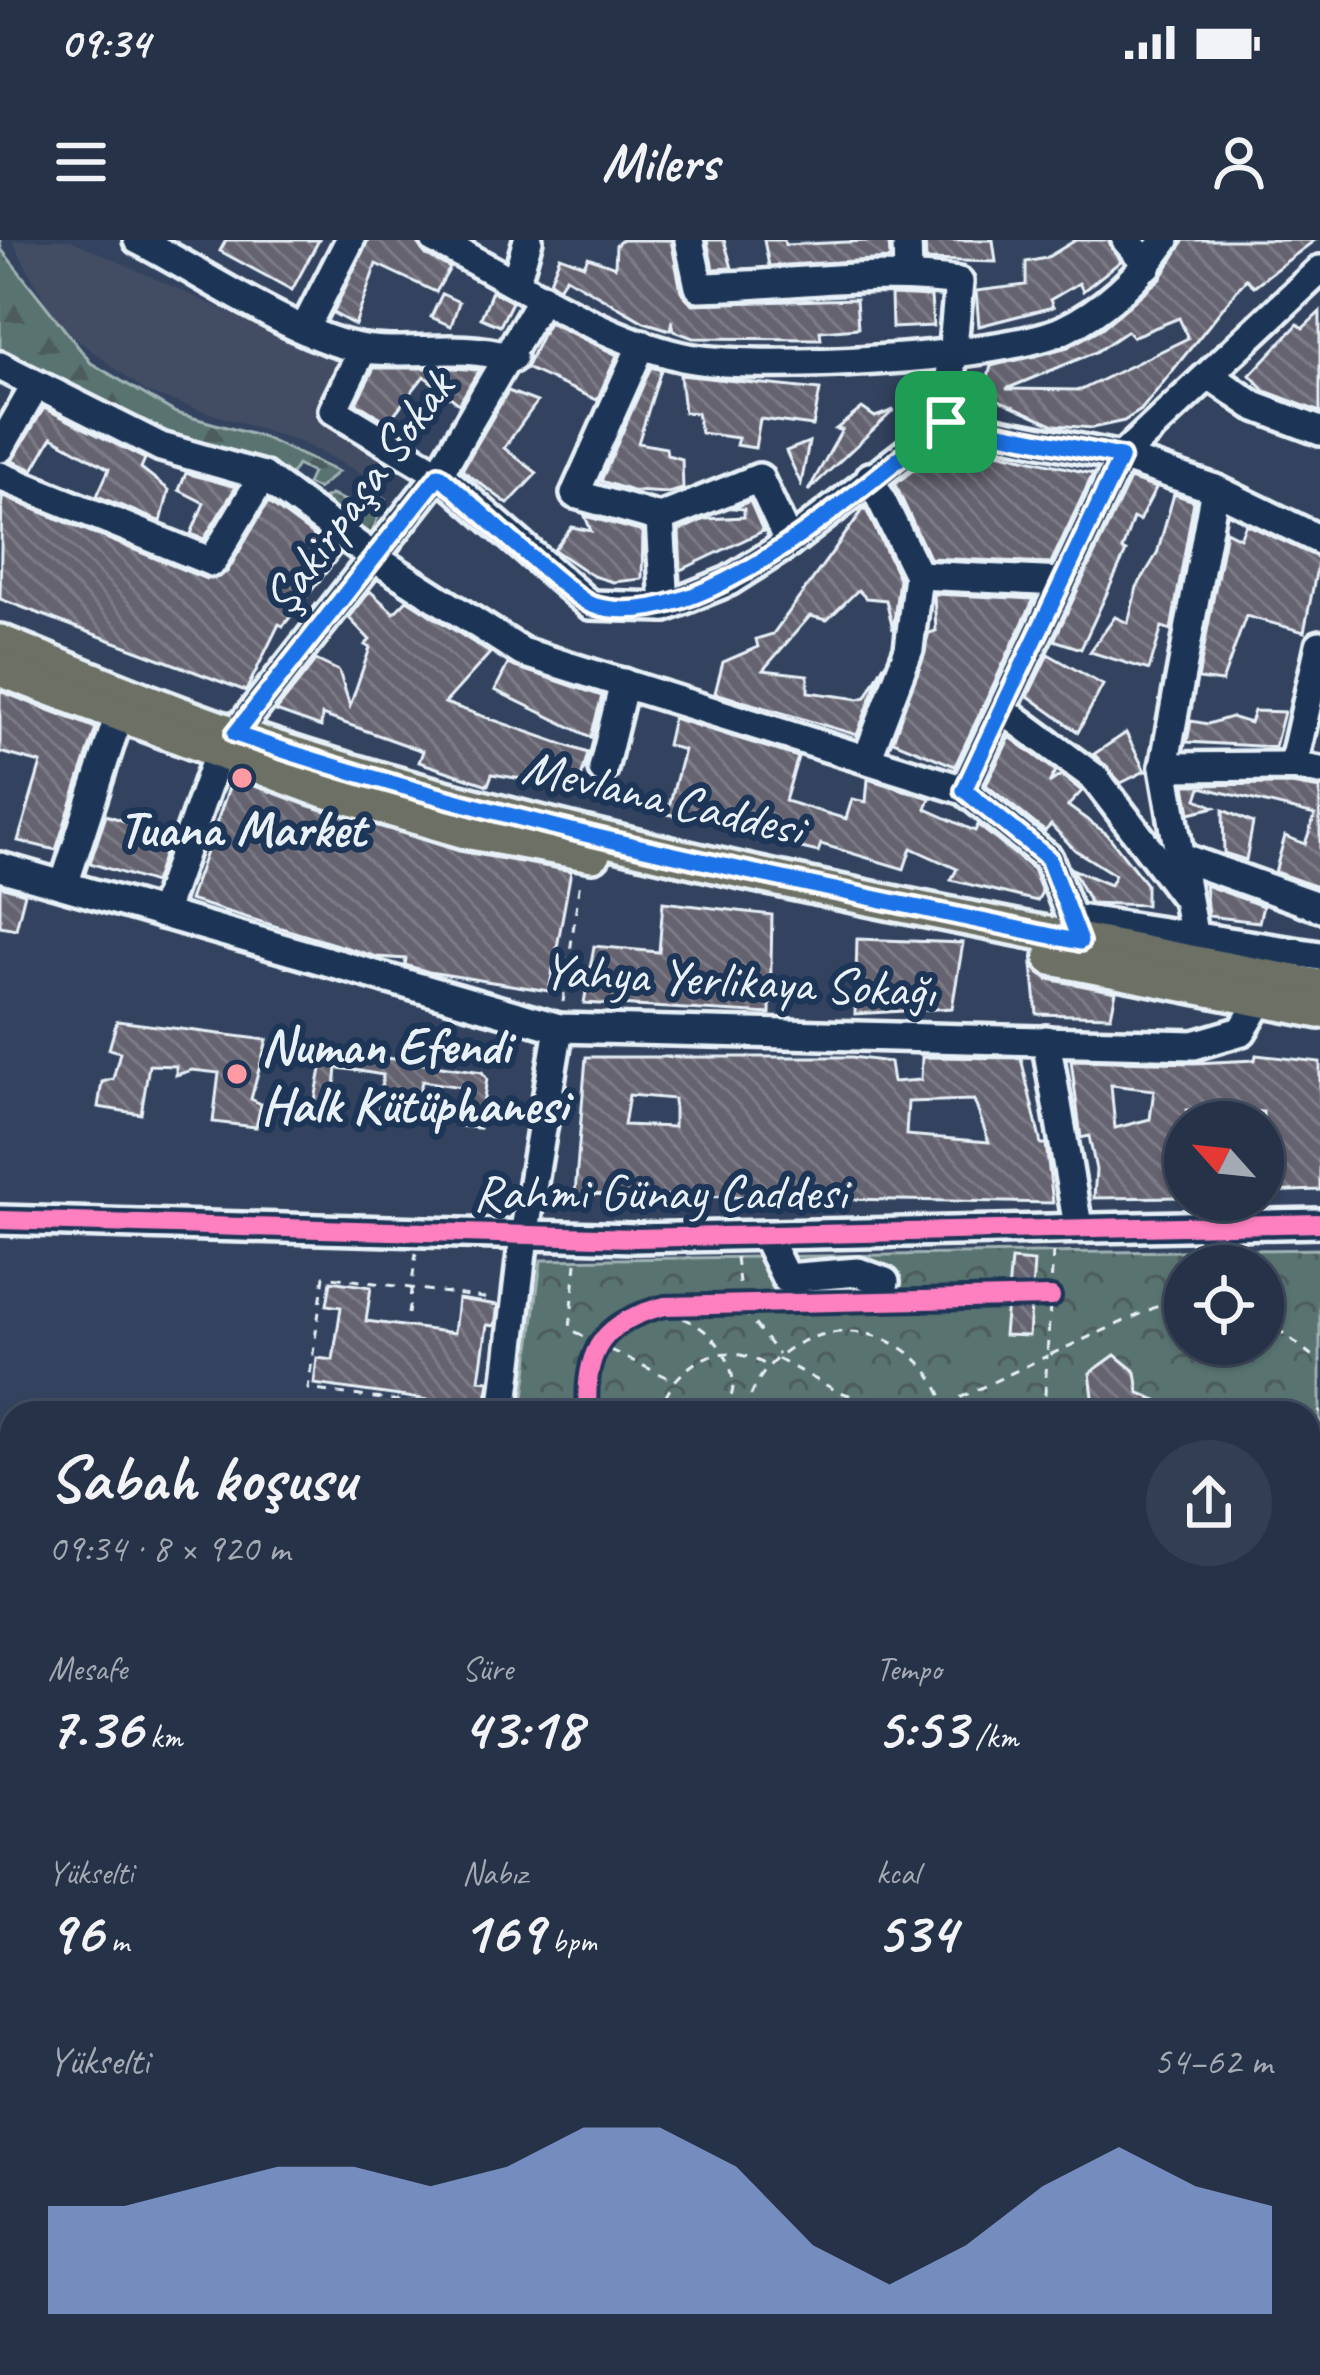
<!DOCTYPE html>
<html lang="tr">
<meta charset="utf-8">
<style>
:root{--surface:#263247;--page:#323e52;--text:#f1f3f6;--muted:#a4aab4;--line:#424d60;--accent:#95b2f1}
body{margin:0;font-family:Caveat,sans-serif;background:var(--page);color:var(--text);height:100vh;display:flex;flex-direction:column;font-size:45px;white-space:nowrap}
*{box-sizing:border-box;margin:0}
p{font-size:39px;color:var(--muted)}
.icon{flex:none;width:66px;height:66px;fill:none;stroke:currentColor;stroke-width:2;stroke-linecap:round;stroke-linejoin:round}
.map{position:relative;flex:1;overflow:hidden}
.details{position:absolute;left:0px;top:1161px;width:1320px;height:975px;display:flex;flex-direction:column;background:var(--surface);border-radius:36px 36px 0 0;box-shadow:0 3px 9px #0004,0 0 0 3px var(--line)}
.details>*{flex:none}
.needle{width:78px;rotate:297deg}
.controls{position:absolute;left:1164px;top:861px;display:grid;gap:24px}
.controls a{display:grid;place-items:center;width:120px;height:120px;border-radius:50%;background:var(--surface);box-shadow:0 3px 9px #0004,0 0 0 3px var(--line);font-size:60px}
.pin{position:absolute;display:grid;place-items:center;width:102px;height:102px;color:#fff;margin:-51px;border-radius:24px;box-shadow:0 6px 18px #0006}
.round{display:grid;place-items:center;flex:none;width:126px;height:126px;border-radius:63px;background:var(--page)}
.headline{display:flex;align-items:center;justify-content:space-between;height:204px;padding:0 48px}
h1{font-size:66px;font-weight:800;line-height:90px}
.stats{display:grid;grid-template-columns:repeat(3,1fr);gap:18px;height:204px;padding:12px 48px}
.stats div{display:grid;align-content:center}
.stats b{font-size:60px;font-weight:800}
.stats small{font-size:33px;font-weight:400}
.stats p{font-size:33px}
.chart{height:336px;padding:24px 48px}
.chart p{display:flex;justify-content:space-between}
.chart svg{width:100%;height:216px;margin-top:12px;fill:var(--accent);opacity:.7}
.status{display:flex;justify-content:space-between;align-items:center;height:84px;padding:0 60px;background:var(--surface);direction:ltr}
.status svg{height:33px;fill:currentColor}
header{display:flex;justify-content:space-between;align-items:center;height:156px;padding:0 48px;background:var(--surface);font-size:54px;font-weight:800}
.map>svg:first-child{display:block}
</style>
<div class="status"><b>09:34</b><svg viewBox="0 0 49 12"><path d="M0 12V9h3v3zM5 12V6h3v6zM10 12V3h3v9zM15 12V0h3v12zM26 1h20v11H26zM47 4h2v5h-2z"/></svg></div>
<header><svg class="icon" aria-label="menu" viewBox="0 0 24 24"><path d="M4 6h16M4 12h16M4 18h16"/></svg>Milers<svg class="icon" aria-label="person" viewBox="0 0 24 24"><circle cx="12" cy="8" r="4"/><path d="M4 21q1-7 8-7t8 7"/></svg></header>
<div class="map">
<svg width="1320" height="2135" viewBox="0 0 1320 2135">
<defs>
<pattern id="forest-firs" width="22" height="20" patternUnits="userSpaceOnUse" patternTransform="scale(3)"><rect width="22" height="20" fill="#58736f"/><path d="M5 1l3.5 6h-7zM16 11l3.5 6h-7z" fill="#4e5b5b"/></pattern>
<pattern id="park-crowns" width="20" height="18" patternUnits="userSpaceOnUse" patternTransform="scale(3)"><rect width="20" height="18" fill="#58736f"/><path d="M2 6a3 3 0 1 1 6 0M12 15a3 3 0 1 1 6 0" fill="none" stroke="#4e5b5b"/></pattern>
<pattern id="building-back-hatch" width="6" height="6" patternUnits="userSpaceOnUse" patternTransform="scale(3)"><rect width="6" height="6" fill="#666471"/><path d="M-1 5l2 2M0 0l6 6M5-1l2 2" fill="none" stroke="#7c7b86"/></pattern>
</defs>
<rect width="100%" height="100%" fill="#33435f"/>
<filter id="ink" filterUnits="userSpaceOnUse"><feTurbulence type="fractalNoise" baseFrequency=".00833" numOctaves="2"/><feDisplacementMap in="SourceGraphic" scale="24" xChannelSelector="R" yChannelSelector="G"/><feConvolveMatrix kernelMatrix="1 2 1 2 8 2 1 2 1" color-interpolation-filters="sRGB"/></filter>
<g filter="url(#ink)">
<g fill="#424d64">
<path d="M12,0H71L345,126L323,171L406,222L385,245L300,202L148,153L57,84Z"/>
<path d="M0,1353H12V1541L0,1542Z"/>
</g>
<g fill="url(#forest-firs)" stroke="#a0b2b4" stroke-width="3">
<path d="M0,0L1,9L91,123L176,173L262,197L338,232L318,249L307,244L312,233L297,225L289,238L251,219L167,196L0,109Z"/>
<path d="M364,248L385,259L370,297L352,292L323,259L331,255L353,264Z"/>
</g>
<path fill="url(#park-crowns)" stroke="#a0b2b4" stroke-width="3" fill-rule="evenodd" d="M1320,1009V1275L1308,1289V1173H522L541,1020ZM1185,1026H1263V1104H1185Z"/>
<g fill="url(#building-back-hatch)" stroke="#e8f1f8" stroke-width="3" fill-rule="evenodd">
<path d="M226,0H319L292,50L220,11Z"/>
<path d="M368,0H417L426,15L450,28L436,52L376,24L355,85L333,73Z"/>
<path d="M622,0H671L681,51L692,64L856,59L858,88L820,91L821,99L693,98L674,91L672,80L670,90L644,82L566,37L559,47L550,41L560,16L584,25L588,17L615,27L616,5Z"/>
<path d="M707,0H724L732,28L713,29Z"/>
<path d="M764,0H784L785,5L889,0L890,19L769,26Z"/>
<path d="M925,0H993L996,22L926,20Z"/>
<path d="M1076,0H1108L1121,21L1083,51L1079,43L1050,60L1053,67L979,86L976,51L1026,45V22L1046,18Z"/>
<path d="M1184,0H1315L1254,46L1246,39L1141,170L1124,181L1092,188L1055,185L990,156L982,159L984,153L976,149H985L991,126L1068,107L1102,88L1161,38ZM1179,78L1188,98L1081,150L1006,149L1096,112L1127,91L1132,97Z"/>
<path d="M492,51L512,62L500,86L481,78Z"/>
<path d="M442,54L459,62L451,86L431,77Z"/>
<path d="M891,55L931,57L933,86L892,88Z"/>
<path d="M1320,72V172L1265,151L1250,135L1298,84L1303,88Z"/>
<path d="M548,82L617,115L597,160L526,128Z"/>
<path d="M651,127L661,130L638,203L666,208L667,215L682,219L683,249L668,253L632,251L601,241Z"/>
<path d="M374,128H454L479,130L459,164L424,136L388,182L356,163Z"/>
<path d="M680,135L820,150L813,186L760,179L755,208L736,205L738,198L701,193L697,173L684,172Z"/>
<path d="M508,151L537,162L504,208L537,233L508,264L462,230Z"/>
<path d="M44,168L145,219L141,228L169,250L161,282L97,256L109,229L52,197L33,230L12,221Z"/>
<path d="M862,168L875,177L894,170L808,251L842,190L836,189Z"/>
<path d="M809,202L801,244L786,211Z"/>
<path d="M944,206H972L1093,234L1051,323L929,318L895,244Z"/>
<path d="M186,233L236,247L204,299L191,294L204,263L179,250Z"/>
<path d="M1130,239L1156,248L1139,281L1133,278L1122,310L1126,312L1081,409L1054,400Z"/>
<path d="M1174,254L1194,261L1171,390L1162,387L1149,430L1090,412L1115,377L1128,383L1137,347L1157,314Z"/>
<path d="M2,256L206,339L227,332L268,262L340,315L283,386L279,384L246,451L0,359Z"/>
<path d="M750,261L763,291L681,330L679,291L705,279L744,277V269L734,268Z"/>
<path d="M865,267L899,338L893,390L886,360L866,358L858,350L827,380L810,376L763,430L808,435V452L859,459L866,457L884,424L857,495L715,453L723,422L758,407L756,399L773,394Z"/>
<path d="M585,276L643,292L642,339L613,342L593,336L554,310L572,287L591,291Z"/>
<path d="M1246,284L1319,318L1304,392L1246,376L1222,442L1198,439L1226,291L1240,298Z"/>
<path d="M370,351L394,373L407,360L490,413L445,463L588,513L576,556L539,542L492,534L488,545L419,522L423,511L322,475L321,487L276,471L316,420L339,431L350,466L370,408L365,405L370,400L349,378Z"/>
<path d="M934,354L1034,359L955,526L893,501L929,393L936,391Z"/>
<path d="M1048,414L1103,445L1078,492L1028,456Z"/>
<path d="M508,424L602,456L591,497L495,450Z"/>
<path d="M0,451L96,488L56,610L18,601L41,523L0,512Z"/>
<path d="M1254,471L1284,472L1275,507L1187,502L1191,481L1208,484L1231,477L1250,483Z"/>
<path d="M673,478L798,517L785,561L846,579L852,559L866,562L868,539L930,558L926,569L975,591L978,585L1033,629L1042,652L1037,661L951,640L957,629L911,608L904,629L821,604L818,612L751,596L754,589L667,574L684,510L667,505Z"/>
<path d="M1126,493L1145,531L1121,543L1094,514Z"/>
<path d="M1010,497L1056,531L1049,543L1061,535L1082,551L1068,566L1107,594L1146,644V665L1090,663L1072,629L1110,645L1115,635L1075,610L1051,585L1045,591L1039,587L986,545Z"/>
<path d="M232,539L459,611L571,631L549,751L429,732L405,725L406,719L377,717L189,660Z"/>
<path d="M1291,544L1320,549V648L1275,632L1285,596L1305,604L1315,575L1201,547L1197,559L1215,567L1190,573L1185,545Z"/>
<path d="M1223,570L1253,583L1246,620L1224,613Z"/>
<path d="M106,575L170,596L154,643L90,623Z"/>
<path d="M1205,645L1263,666L1259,682L1208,676Z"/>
<path d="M0,646L25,653L16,689L0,686Z"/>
<path d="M663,662L772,675L770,774L584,763L594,706L659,712Z"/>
<path d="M857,699L963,703L952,768L855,774Z"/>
<path d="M1032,725L1048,739L1116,752L1111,776L1037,774Z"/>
<path d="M117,781L267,800L251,859L261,864L256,887L213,882L219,833L192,830L176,835V826L149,825L141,874L98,867L102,842L113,839L120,812L109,809Z"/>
<path d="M325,809L482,832L487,839L479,888L459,886L468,848L422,841L414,879L384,875L378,873L383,835L353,830L337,828L333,867L314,865Z"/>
<path d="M1256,815L1320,822V950L1263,952V872L1187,870L1185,957L1094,958L1096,930L1089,896L1081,898L1071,820L1194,823L1255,820ZM1111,845L1154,850L1150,879L1115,888Z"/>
<path d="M586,817H852L890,822L893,842L921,840L922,817L1021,818L1041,904H1046L1053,963L575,954ZM629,855L674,859V887L624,885ZM974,860L989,902L906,895L908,862Z"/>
<path d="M1011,1020L1034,1022L1029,1096L1004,1095Z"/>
<path d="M331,1041L371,1047L366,1081L454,1093L458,1059L498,1065L495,1086L487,1085L479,1140L489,1141L485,1168L314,1144L317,1118L333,1120L341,1067L327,1065Z"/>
<path d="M1115,1115L1136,1132L1139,1153L1189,1173H1083L1093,1156L1090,1133Z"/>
</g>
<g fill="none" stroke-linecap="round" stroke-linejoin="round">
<defs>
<g id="minor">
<path d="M138,0C200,31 299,100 364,109C417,116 455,102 512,118"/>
<path d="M435,0C515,40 595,97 683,117C751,132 1000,119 1063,90C1104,71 1140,36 1165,0"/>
<path d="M689,0L699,47C786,46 874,29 959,42L946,182"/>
<path d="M907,0L908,35"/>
<path d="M1126,0L1148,25"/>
<path d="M516,41L528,0"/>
<path d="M305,88L350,0"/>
<path d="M642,104L575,254L660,278L759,238L789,303"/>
<path d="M363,109L333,170L439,234L590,365L665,367L729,341L789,303L946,182L1121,217L1320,30"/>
<path d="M0,126L161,207L263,236L376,319L522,412L964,550L1048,618L1080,702"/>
<path d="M1212,137L1254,166L1320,191"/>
<path d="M0,208L36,145"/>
<path d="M0,236L212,322L263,236"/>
<path d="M1215,249L1320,300"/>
<path d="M660,278L665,367"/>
<path d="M918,335L1062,342"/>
<path d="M1003,470L1095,538L1186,658"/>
<path d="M235,494L439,234L542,57"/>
<path d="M867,519L909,409L918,335L870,237"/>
<path d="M1293,526L1320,405"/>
<path d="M1164,527L1293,526L1320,531"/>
<path d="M603,529L624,443"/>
<path d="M964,550L1121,217L1215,249L1164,527L1198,722"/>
<path d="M1183,618L1320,667"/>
<path d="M0,627L559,788L1194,805L1242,791L1260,761"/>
<path d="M65,642L118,478"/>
<path d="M162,674L218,514"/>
<path d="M1072,678L1320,716"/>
<path d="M1046,800L1078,986"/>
<path d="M0,980L634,998L1320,983"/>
<path d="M765,995L786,1038L858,1032L885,1042"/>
<path d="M503,1173L524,996L559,788"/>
<path d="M1308,1464L1320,1449"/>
<path d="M0,1594L12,1593"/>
<path d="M1308,1716L1320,1705"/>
<path d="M0,1751L12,1750"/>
<path d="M1308,1803L1320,1800"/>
<path d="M1308,1931L1320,1926"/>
<path d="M0,1988H12"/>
<path d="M1308,1996L1320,2020"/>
<path d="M1308,2046L1320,2040"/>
<path d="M0,2096H12"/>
<path d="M61,2124V2135"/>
<path d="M520,2124L524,2135"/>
<path d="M1098,2124L1103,2135"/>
<path d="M935,2135L943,2124"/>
<path d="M1146,2135L1154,2124"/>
</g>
<g id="major">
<path d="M0,402C101,443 202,486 307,518C637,620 981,681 1320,747"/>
<path d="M0,429L314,547L465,591L593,614"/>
<path d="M1052,718L1320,771"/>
</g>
</defs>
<use href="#minor" stroke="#e8f1f8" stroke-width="36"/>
<use href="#major" stroke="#e8f1f8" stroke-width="42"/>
<g stroke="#e8f1f8" stroke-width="3" stroke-dasharray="9 9" stroke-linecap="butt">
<path d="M563,762L580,641"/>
<path d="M1053,1012L1047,1116L1185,1054"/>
<path d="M736,1017L742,1068L778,1114"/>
<path d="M576,1023L570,1089L604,1107L594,1146L596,1173"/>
<path d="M408,1074L416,1013"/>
<path d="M1263,1077L1320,1122"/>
<path d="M778,1119L837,1151L903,1173"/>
<path d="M435,1166L308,1149L324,1036L491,1059"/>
<path d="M657,1173L673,1143"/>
<path d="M726,1173C728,1165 733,1154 733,1146C734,1099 673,1055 631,1081C621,1087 612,1099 604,1107L675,1141C702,1110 731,1105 768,1126"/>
<path d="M745,1173C772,1065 920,1065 947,1173"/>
<path d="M909,1173L945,1165L1047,1116L1044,1173"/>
<path d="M1308,1187L1320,1171"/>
</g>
<use href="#minor" stroke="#1d3557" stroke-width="27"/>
<use href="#major" stroke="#6c7065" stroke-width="33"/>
<defs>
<g id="cycleway">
<path d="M0,980L634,998L1320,983"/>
<path d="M588,1173C583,1109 604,1081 665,1066L1051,1057"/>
</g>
</defs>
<use href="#cycleway" stroke="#1d3557" stroke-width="26"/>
<use href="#cycleway" stroke="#ff80c0" stroke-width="18"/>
</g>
</g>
<g fill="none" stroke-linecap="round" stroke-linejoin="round" filter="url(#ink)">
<defs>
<path id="route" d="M946,182L1121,217L964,550L1048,618L1080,702C798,641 508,588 235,494L439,235C463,255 572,359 592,365C704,399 861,244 946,182Z"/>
</defs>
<use href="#route" stroke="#fff" stroke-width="24"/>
<use href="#route" stroke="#1a73e8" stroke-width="15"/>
</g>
<g fill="#ff9aa2" stroke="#1d3557" stroke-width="4.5">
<circle cx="242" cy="538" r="12"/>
<circle cx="237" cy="834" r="12"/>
</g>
<g text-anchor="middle" stroke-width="12" stroke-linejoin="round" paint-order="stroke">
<g font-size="51" fill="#e8f1f8" stroke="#1d3557">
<text transform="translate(357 252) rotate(-54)" y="18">Şakirpaşa Sokak</text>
<text transform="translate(663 556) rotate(13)" y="18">Mevlana Caddesi</text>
<text transform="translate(739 739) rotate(3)" y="18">Yahya Yerlikaya Sokağı</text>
<text x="660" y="969">Rahmi Günay Caddesi</text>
</g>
<g font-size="51" font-weight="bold" fill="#e8f1f8" stroke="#1d3557">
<text x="242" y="606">Tuana Market</text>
<text x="261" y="823" text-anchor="start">Numan Efendi<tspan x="261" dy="59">Halk Kütüphanesi</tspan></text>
</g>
</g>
</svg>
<div class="controls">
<a><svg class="needle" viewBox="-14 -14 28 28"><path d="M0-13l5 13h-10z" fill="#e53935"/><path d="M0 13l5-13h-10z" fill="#a4aab4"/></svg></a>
<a><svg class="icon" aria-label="locate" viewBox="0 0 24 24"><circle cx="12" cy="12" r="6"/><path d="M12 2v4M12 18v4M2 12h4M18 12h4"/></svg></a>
</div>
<div class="pin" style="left:946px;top:182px;background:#1e9e55"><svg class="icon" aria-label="arrive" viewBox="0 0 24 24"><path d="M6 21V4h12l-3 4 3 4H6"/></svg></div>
<section class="details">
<div class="headline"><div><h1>Sabah koşusu</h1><p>09:34 · 8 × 920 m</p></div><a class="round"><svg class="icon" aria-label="share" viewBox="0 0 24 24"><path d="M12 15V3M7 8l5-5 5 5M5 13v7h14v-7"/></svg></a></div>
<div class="stats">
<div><p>Mesafe</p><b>7.36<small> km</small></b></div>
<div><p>Süre</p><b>43:18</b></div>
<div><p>Tempo</p><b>5:53<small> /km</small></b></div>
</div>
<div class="stats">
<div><p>Yükselti</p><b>96<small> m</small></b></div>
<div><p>Nabız</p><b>169<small> bpm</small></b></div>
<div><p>kcal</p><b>534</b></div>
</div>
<div class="chart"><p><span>Yükselti</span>54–62 m</p>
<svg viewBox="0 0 160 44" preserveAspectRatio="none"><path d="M0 44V22L10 22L20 18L30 14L40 14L50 18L60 14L70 6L80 6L90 14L100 30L110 38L120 30L130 18L140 10L150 18L160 22V44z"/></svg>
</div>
</section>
</div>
